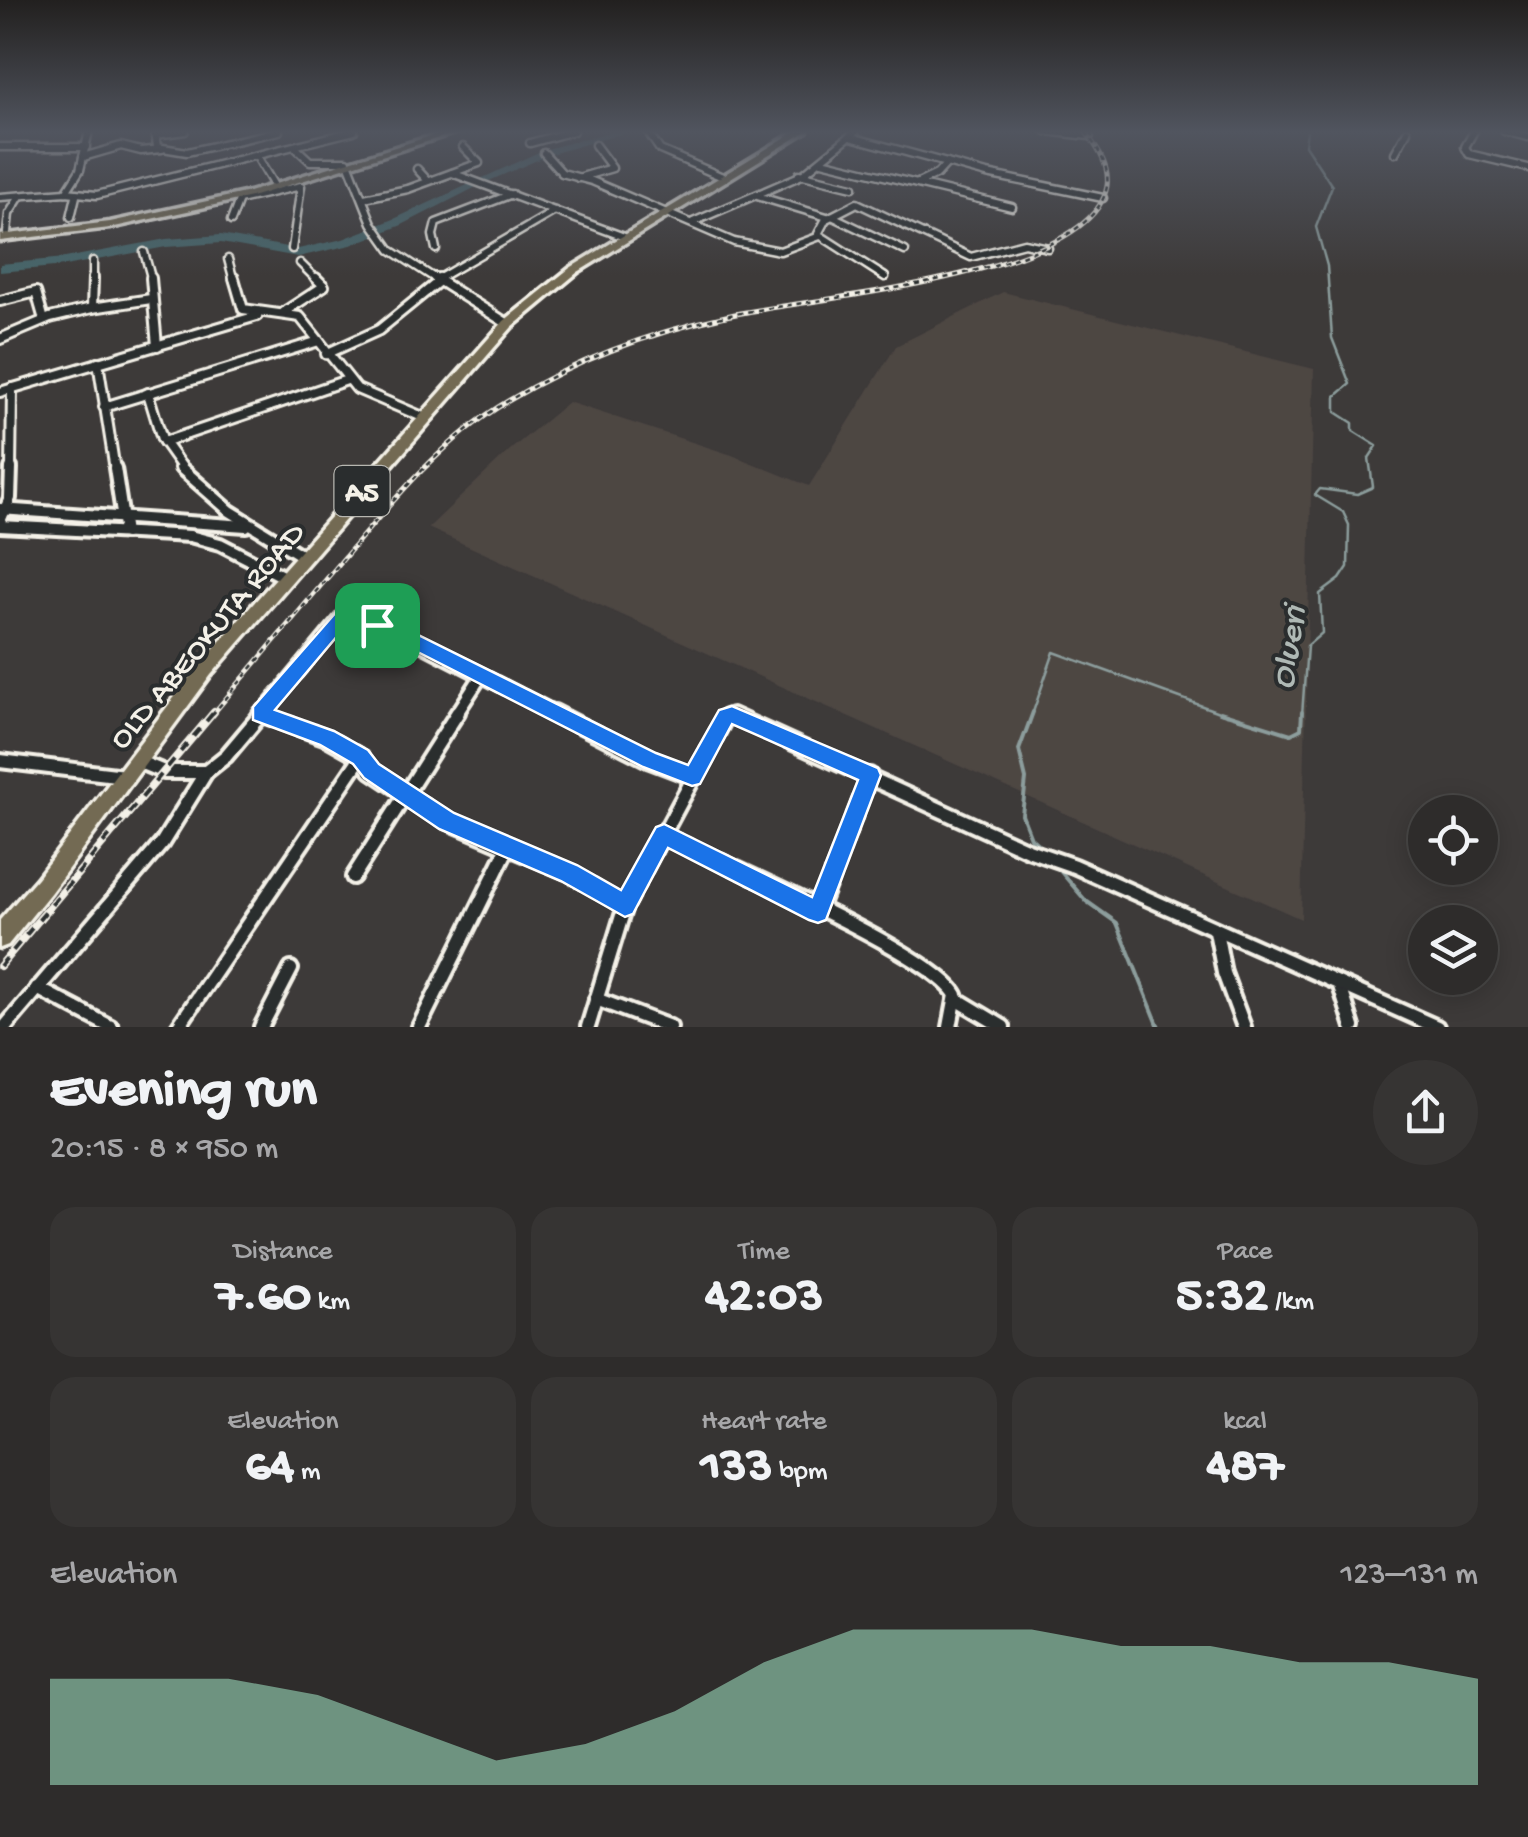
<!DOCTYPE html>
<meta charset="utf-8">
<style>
:root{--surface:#2e2c2b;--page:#363433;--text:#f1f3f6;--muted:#a7a7a9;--line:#494847;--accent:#8abfa5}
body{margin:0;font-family:"Gochi Hand",sans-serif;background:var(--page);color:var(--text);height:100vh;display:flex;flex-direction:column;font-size:38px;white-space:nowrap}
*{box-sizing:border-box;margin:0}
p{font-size:32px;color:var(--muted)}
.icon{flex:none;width:55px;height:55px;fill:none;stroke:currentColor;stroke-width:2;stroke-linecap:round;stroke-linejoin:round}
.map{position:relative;height:1027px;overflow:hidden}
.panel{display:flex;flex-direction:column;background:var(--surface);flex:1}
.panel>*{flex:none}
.buttons{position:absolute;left:1408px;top:795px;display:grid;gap:20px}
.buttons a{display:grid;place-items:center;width:90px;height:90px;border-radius:50%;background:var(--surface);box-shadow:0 5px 25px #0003,0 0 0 2px var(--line);font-size:50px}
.pin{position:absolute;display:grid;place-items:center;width:85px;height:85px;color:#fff;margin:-42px;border-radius:20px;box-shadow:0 5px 15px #0006}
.round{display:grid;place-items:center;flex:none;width:105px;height:105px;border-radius:52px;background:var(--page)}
.headline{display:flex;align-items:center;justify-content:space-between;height:170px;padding:0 50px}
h1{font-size:55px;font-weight:700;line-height:75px}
.stats{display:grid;grid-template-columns:repeat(3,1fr);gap:15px;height:170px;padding:10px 50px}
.stats div{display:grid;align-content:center;border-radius:25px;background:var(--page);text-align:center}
.stats b{font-size:50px;font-weight:700}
.stats small{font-size:28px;font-weight:400}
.stats p{font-size:28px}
.chart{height:280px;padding:20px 50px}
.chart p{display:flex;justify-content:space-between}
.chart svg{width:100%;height:180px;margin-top:10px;fill:var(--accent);opacity:.7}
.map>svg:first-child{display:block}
</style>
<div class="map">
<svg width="1528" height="1027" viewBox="0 0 1528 1027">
<rect width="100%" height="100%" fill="#3d3a39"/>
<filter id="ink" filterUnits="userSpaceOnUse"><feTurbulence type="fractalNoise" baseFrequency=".01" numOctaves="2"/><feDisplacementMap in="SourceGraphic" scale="20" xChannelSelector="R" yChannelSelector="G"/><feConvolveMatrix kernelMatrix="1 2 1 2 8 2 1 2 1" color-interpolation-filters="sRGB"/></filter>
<g filter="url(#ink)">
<path fill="#4d4643" d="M1003,292L1314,369L1301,919L428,528L510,450L568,402L732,455L809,486L896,346Z"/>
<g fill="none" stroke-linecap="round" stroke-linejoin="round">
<g stroke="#8c9d9c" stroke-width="2.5">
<path d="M1032,715L1054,652L1227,715"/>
<path d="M1302,715L1307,646L1322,633L1320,594L1340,579L1348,567L1349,525L1343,512L1315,495L1320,489L1357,494L1373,487L1369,458L1377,446L1353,431V423L1336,412V396L1350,384L1332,338L1327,266L1316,227L1332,186L1305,145L1307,131"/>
</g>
<g stroke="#8c9d9c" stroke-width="4">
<path d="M1033,712L1019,750L1026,779L1022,815L1031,838L1041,847"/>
<path d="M1220,712L1291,734L1301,729L1302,712"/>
<path d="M1055,865L1086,901L1117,923L1159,1027"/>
</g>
<path fill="#476569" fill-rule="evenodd" d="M613,131H631L551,154L482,184L402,225L351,245L298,257L221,243L166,247L65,266L0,272V264L65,258L166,239L221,235L298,249L343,239L394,219L543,150Z"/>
<defs>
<g id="street-far3">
<path d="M155,131L157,147L187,152L279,131"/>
<path d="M647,131L660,150L725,178"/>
<path d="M1046,131L1090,136"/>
<path d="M1474,131L1465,147L1469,154L1528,168"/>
<path d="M1504,131L1528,137"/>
<path d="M155,135L185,131"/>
<path d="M851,137L987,174L1103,198"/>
<path d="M530,143L573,131"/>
<path d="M0,147H86"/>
<path d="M296,148L310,161H347"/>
<path d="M544,153L562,173L592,181L734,242L780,251L820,236"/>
<path d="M1395,153L1407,131"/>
<path d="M83,157L121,146L141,151L162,149"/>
<path d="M257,157L273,184"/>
<path d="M822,161L1012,207"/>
<path d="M349,165L372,223L391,250L439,281"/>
<path d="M417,169L428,181"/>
<path d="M452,173L627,238"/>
<path d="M799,174L853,187"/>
<path d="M578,178L612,168L595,145"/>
<path d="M918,183L937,174L947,163"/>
<path d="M66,192L80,170L89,131"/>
<path d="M757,196L827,217L818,234L885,277"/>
<path d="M0,197L66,192L97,195L354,131"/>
<path d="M364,198L408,189L479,163L463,147"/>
<path d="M832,216L905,251"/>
<path d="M71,217L76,196"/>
<path d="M828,218L857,203L971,257L1024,243L1048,248"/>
<path d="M231,221L239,200L301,186L292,249"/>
<path d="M693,222L802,175L856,131"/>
<path d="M7,233L9,214L19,198"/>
<path d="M436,249L433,235L436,223L512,194"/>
<path d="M144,252L152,281"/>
<path d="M228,259L234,281"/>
<path d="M300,263L318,281"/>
<path d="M436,280L555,211"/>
<path d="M93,281V261"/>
</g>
<g id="street-far2">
<path d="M93,278L92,308L151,299"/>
<path d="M151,278L157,346"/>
<path d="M234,278L243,309L300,317L357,389L425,418"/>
<path d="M435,278L508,324"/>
<path d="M436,280L439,278"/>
<path d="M0,301L36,292L44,320"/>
<path d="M284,312L324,286L316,278"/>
<path d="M0,339L50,318L92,308"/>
<path d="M326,354L379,330L438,282"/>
<path d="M98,362L115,470"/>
<path d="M0,392L257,316"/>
<path d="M148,393L162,439L184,470"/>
<path d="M104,407L319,341"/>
<path d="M164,442L347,380"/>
<path d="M11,470L12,388"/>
</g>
<g id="street-far1">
<path d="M115,468L125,533"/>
<path d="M181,468L230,511L304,557"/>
<path d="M0,509L246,526"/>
<path d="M0,521L10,498L11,468"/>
<path d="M0,526L190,536L220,544L286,578"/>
<path d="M261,715L344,615L358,612L559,715"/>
<path d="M456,715L481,676"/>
</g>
<g id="street">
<path d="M554,712L650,761L692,777"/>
<path d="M260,714L327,738L361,757L371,771L446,821L569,873L625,906"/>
<path d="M0,761L124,776"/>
<path d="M137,761L164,772H206"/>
<path d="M663,835C717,861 933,953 956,995L950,1027"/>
<path d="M353,877L458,712"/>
<path d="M818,912L870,775"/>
<path d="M1216,931L1224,973L1244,1027"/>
<path d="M1340,986L1353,1027"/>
<path d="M37,988L111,1027"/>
<path d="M596,999L670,1027"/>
<path d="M958,1000L1003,1027"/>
<path d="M5,1027L162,843L206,772L226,756L263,712"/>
<path d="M178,1027L361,757"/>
<path d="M261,1027L291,969"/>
<path d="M419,1027L508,847"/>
<path d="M588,1027L625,906L726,717L732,715L1028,850L1074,866L1437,1027"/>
</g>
<path id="primary" d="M447,131H461L251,197L110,228L0,241V235L110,222L249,192Z"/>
<path id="highway" d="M796,131H807L578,272L512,327L211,675L51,892L8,945L0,948V920L37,878L199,665L504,321L570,268Z"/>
</defs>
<use href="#street-far3" stroke="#f4f1e8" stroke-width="11"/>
<use href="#street-far2" stroke="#f4f1e8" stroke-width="14"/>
<use href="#street-far1" stroke="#f4f1e8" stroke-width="18"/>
<use href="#street" stroke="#f4f1e8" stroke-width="20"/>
<use href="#primary" stroke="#f4f1e8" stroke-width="7"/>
<use href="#highway" stroke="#f4f1e8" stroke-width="7"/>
<use href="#street-far3" stroke="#2a2d2e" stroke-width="6"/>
<use href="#street-far2" stroke="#2a2d2e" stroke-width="8"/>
<use href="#street-far1" stroke="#2a2d2e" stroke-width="10"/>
<use href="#street" stroke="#2a2d2e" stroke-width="12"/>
<use href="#primary" fill="#736b52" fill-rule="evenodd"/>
<use href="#highway" fill="#736b52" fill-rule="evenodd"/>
<defs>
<path id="rail-far1" d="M212,715C255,664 297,614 339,564C389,505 441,441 508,401C576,360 649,333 726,316C803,298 1092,279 1107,186C1110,164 1096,147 1085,131"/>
<path id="rail" d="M0,966L214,712"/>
</defs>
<use href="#rail-far1" stroke="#f4f1e8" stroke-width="5"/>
<use href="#rail" stroke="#f4f1e8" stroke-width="8"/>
<use href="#rail-far1" stroke="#2a2d2e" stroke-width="2.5" stroke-dasharray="5" stroke-linecap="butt"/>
<use href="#rail" stroke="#2a2d2e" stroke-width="4" stroke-dasharray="10" stroke-linecap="butt"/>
</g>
</g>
<linearGradient id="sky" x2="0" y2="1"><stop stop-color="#22201f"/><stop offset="0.48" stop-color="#51555f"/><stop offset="1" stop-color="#51555f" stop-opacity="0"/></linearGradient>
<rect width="1528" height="275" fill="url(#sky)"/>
<path fill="#1a73e8" stroke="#fff" stroke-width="2.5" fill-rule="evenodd" d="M358,605L656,753L688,765L719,710L732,706L878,768L881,775L826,920L818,923L809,920L668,848L633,914L625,917L561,881L439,829L364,778L353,764L320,745L253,720V707L338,610ZM355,620L643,767L692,786L700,784L732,724L858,780L812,897L664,824L656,827L621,890L577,865L454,813L379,764L368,750L334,731L275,710L350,621Z"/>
<g text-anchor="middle" stroke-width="8" stroke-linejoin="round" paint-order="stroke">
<rect fill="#2a2d2e" stroke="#b7b6b0" stroke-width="2.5" x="334.5" y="466" width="55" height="50" rx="8"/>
<g font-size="30" font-weight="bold" fill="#f4f1e8">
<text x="362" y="501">A5</text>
</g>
<g font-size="32" fill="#f4f1e8" stroke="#2a2d2e">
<text transform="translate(205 634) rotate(-50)" y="11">OLD ABEOKUTA ROAD</text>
</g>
<g font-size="35" font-style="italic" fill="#afb9b5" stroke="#2a2d2e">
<text transform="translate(1286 647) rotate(-81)" y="12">Olueri</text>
</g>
</g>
</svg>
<div class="buttons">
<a><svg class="icon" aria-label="locate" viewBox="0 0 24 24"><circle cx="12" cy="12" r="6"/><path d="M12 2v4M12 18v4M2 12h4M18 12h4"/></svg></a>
<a><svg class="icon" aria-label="layers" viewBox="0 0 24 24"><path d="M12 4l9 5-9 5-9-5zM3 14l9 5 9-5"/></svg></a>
</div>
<div class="pin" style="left:377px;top:625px;background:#1e9e55"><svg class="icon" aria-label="arrive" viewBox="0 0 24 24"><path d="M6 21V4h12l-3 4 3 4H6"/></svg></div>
</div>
<section class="panel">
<div class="headline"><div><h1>Evening run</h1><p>20:15 · 8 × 950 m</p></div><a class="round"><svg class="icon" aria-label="share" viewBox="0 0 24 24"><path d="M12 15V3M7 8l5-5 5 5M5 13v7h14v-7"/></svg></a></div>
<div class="stats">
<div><p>Distance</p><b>7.60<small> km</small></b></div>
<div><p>Time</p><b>42:03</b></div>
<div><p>Pace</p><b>5:32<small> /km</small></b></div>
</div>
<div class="stats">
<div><p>Elevation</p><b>64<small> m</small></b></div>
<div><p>Heart rate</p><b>133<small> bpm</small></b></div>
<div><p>kcal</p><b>487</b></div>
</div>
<div class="chart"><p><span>Elevation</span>123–131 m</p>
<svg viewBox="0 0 160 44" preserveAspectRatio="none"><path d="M0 44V18L10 18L20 18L30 22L40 30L50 38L60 34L70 26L80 14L90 6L100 6L110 6L120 10L130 10L140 14L150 14L160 18V44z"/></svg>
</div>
</section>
